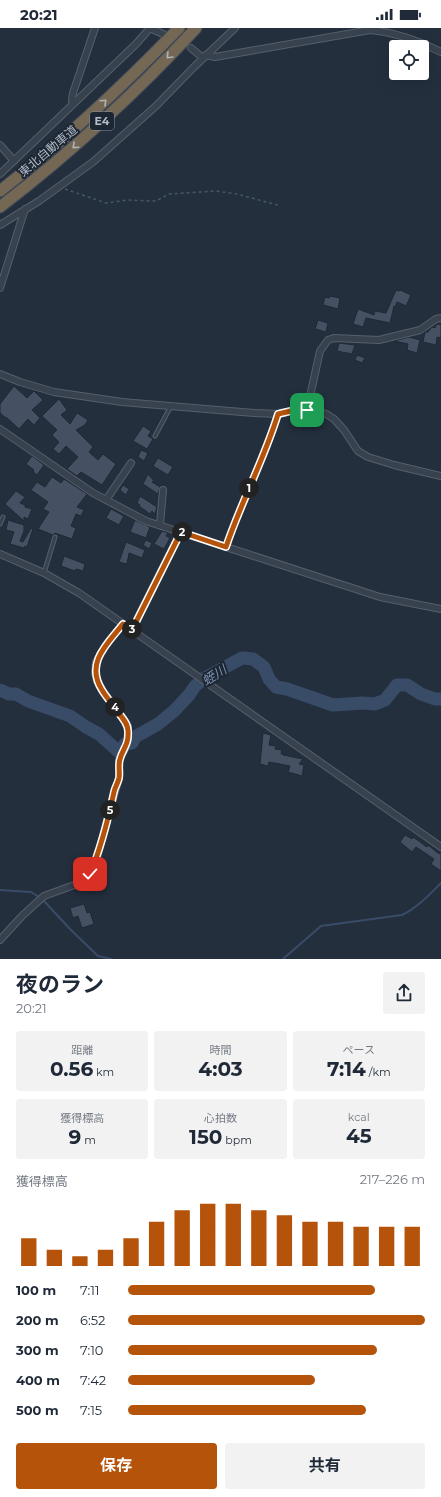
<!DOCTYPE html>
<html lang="ja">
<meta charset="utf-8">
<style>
:root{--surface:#fff;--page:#f2f2f3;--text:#1f2937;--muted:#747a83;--accent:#b45309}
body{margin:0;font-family:Montserrat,"Noto Sans JP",sans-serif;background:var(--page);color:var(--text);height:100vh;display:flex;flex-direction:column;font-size:15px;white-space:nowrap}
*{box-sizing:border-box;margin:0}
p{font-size:13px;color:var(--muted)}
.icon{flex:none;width:22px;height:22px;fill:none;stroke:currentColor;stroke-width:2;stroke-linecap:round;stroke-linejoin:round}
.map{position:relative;height:931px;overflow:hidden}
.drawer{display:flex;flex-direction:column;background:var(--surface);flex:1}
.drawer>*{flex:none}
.fabs{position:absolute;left:389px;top:12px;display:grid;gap:8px}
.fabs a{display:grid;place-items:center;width:40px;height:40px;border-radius:4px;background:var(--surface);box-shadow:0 4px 16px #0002;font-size:20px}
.pin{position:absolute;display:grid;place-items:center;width:34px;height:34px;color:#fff;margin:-17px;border-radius:8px;box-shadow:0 2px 6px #0006}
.km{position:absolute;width:20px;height:20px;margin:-10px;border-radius:50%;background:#222;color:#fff;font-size:11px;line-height:20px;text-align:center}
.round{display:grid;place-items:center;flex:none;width:42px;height:42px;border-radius:4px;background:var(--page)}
.overview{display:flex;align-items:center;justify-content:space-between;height:68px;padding:0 16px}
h1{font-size:22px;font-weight:700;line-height:30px}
.metrics{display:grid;grid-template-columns:repeat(3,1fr);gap:6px;height:68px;padding:4px 16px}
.metrics div{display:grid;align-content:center;border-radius:4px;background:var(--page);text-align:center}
.metrics b{font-size:20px;font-weight:700}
.metrics small{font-size:11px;font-weight:400}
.metrics p{font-size:11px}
.chart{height:112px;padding:8px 16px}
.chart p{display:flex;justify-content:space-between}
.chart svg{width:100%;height:72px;margin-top:4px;stroke:var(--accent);stroke-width:6}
.cta{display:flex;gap:8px;margin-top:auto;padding:8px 16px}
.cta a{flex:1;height:46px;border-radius:4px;background:var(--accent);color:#fff;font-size:16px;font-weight:700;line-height:46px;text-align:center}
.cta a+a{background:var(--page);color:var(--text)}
ul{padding:0 16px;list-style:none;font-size:13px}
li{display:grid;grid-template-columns:64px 48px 1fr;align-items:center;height:30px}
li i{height:10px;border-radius:5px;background:var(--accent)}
.status{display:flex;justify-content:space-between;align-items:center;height:28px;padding:0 20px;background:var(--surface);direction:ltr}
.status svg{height:11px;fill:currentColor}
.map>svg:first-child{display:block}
</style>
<div class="status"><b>20:21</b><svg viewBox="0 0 49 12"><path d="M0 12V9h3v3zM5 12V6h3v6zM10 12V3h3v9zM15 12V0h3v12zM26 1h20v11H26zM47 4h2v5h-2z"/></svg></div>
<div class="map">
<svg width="441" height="931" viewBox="0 0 441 931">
<rect width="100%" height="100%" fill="#242f3e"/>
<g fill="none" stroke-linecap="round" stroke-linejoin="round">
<g stroke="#394c67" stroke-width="2">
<path d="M0,862L31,864L39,869"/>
<path d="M43,872L70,901L98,928L111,931"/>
<path d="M283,931L321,898L402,887C417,880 429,867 441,855"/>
</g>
<path stroke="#394c67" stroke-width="13" d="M0,662L9,666H16L28,673L70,688L86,699L99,706L119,724L121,723L125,716L132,715L135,709L158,696L174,683L189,667L195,658L205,650L242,630L253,631L264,639L269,651L276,659L287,661L333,677L362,675L375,676L385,672L397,657H407L421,666L435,671H441"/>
</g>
<g fill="#455162" stroke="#1f2835">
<path d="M396,262L399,263L400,262L411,267L406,278L397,274L395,279L394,278L390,295L366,290L363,299L353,296L358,281L374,287L375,283L386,285Z"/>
<path d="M330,268L340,270L338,281L323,277L325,269L329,270Z"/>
<path d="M318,292L328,295L326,304L315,301Z"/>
<path d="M437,296L441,297V310L437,309L436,317L423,314L425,304H428L432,299L435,300Z"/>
<path d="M409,309L420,312L417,325L407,322L408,316L394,313Z"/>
<path d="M339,315L355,317L352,326L337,323Z"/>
<path d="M357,327L365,330L362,335L355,332Z"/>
<path d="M14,358L27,370L34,363L43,372L32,382L40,390L34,397L28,391L19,401L6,389V390L0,385V376Z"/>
<path d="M59,371L67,382L61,387L70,396L77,385L88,392L85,397L76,402L93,419L89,424L98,432L103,426L116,436L102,457L81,444L77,448L67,441L78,429L66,418L59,426L53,421L59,414L52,407L57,402L42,388Z"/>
<path d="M143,398L151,403L148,408L153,411L147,421L133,413Z"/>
<path d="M141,422L148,425L144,433L138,429Z"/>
<path d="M32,428L44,437L37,447L33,444L34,442L26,436Z"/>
<path d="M158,430L173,439L168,447L153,438Z"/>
<path d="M148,446L154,453L152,454L160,459L158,466L143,456Z"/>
<path d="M52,449L61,455L64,451L87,466L77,479L84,482L81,488L76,486L71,498L76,500L72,511L55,505L53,507L38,501L49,484L43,481L48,474L31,462L37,454L45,459Z"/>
<path d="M123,457L129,461L126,467L120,462Z"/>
<path d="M16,463L25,469L20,475L25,477V479L32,481L28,491L24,489V493L5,476Z"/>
<path d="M140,468L157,479L155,486L152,483L150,486L139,478L140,477L137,475Z"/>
<path d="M111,481L124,488L119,497L106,490Z"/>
<path d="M8,492L24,497V503L20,513L23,514L31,500L33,501L27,519L25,518L24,520L10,516L14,504L6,502Z"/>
<path d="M135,492L150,499L146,510L130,504Z"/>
<path d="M162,503L168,505L166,508L170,510L164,521L154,516Z"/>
<path d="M146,512L152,515L149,521L143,517Z"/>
<path d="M126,514L145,522L142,530L129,525L127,536L119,534Z"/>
<path d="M64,528L85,536L83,543L76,541L75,543L61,538Z"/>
<path d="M263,705L271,707L269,717L276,718L275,721L282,722L281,726H284L283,727L303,731L299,736L304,737L302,748L288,744L290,738L269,734L268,738L260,736Z"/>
<path d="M405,807L412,811L413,809L427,819L428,817L439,826L441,823V843L431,836L434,831L416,819L412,824L400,814Z"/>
<path d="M84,876L87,885L90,884L94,896L82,900L78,888L73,890L70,880Z"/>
</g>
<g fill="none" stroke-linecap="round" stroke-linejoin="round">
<defs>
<g id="lane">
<path d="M155,408L171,378"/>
<path d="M0,496L3,489"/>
<path d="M44,545L55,509"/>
</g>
<g id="street">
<path d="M150,0L163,6"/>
<path d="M191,20L203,30"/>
<path d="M206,27L215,29L370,2C393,4 420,13 441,24"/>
<path d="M73,75L72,72L73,65L95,0"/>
<path d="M0,117L14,133"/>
<path d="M0,146L136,16L150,0"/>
<path d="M0,197L39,173L93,134L156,78L194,39L235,0"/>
<path d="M0,260L25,181"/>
<path d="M0,346L20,354L54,364L122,374L254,385L279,386L295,382H316L328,387L334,391L344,402L358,423L368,429L394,437L441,448"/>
<path d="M307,382L320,323L328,312L334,310L379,312L420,302L436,291L441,290"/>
<path d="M0,401L93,465L146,493L380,569L441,581"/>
<path d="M106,472L131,435"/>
<path d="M160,497L163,462"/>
<path d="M0,526L44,545L79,565L441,819"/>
<path d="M132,602L181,504"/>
<path d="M0,912L22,888L44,868L88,852L96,833L111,778L119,750V732L127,717L128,704V698L122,689L102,662L97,653L95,645L96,634L106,617L123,596"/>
</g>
<g id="highway">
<path d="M0,163C64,113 123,58 179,0"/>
<path d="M0,179C70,125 136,65 196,0"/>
</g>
</defs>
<use href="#lane" stroke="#565f6c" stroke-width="5"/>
<use href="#street" stroke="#565f6c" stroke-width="8"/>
<use href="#highway" stroke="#434c59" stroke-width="13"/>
<g stroke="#44595c" stroke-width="1.5" stroke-dasharray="3 3" stroke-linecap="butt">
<path d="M65,161L106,175L128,172L151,173H156L169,166L216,163L237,166L281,178"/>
<path d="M228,513C242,471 264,434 276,392"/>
</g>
<use href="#lane" stroke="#38414e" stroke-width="3"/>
<use href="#street" stroke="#38414e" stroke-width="6"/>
<use href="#highway" stroke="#746855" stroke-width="11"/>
</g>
<defs><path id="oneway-chevron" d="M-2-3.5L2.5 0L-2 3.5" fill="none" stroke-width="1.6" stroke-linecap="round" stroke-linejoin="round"/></defs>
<g stroke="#aeb4bd">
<use href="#oneway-chevron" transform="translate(169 28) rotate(135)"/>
<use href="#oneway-chevron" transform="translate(104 74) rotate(-43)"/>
<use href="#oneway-chevron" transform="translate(75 118) rotate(138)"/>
</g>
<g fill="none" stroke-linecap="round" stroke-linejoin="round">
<defs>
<path id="route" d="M90,846C101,820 108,792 114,764C115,759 118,755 119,750C120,744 118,737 120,731C123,720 129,717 128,703C128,695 121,688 116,682C112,675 106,669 102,662C85,635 107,616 123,596L132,602L181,504L226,519C241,474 264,432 278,386L295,382H307"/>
</defs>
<use href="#route" stroke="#fff" stroke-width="8"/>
<use href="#route" stroke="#b45309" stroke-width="5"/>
</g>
<g text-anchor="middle" stroke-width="4" stroke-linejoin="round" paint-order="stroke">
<rect fill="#1d2633" stroke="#878f9c" stroke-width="1" x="90" y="84" width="24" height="18" rx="3"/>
<g font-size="11" font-weight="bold" fill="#b4bcc9">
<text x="102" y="97">E4</text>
</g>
<g font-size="12" fill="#b4bcc9" stroke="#1d2633">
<text transform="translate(48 123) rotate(-40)" y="4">東北自動車道</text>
</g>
<g font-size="13" font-style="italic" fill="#7c92b1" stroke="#1d2633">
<text transform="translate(214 647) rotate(-33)" y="5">蛭川</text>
</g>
</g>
</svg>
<div class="fabs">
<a><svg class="icon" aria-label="locate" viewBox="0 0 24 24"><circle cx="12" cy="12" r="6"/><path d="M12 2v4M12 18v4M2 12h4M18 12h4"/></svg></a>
</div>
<div class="pin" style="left:307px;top:382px;background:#1e9e55"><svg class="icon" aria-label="arrive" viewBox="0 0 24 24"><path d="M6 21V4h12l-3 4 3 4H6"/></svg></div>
<div class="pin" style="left:90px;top:846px;background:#d93025"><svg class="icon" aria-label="check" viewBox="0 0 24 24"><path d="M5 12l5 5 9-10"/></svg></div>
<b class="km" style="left:249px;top:460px">1</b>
<b class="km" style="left:182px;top:504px">2</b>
<b class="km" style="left:132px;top:601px">3</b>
<b class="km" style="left:115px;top:679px">4</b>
<b class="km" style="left:110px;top:782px">5</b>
</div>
<section class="drawer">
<div class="overview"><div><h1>夜のラン</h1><p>20:21</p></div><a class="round"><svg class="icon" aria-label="share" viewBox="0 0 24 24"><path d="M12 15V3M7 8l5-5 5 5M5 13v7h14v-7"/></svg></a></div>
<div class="metrics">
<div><p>距離</p><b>0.56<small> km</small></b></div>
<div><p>時間</p><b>4:03</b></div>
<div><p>ペース</p><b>7:14<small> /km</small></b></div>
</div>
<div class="metrics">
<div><p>獲得標高</p><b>9<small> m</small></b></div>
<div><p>心拍数</p><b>150<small> bpm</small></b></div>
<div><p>kcal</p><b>45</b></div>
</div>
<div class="chart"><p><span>獲得標高</span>217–226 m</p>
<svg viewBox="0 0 160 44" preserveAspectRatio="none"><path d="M5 44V27M15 44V34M25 44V38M35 44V34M45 44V27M55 44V17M65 44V10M75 44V6M85 44V6M95 44V10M105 44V13M115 44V17M125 44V17M135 44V20M145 44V20M155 44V20"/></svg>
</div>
<ul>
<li><b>100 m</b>7:11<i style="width:83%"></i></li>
<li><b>200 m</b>6:52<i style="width:100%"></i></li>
<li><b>300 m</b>7:10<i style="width:84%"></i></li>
<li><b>400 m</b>7:42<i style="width:63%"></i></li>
<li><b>500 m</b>7:15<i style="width:80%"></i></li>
</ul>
<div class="cta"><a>保存</a><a>共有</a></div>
</section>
